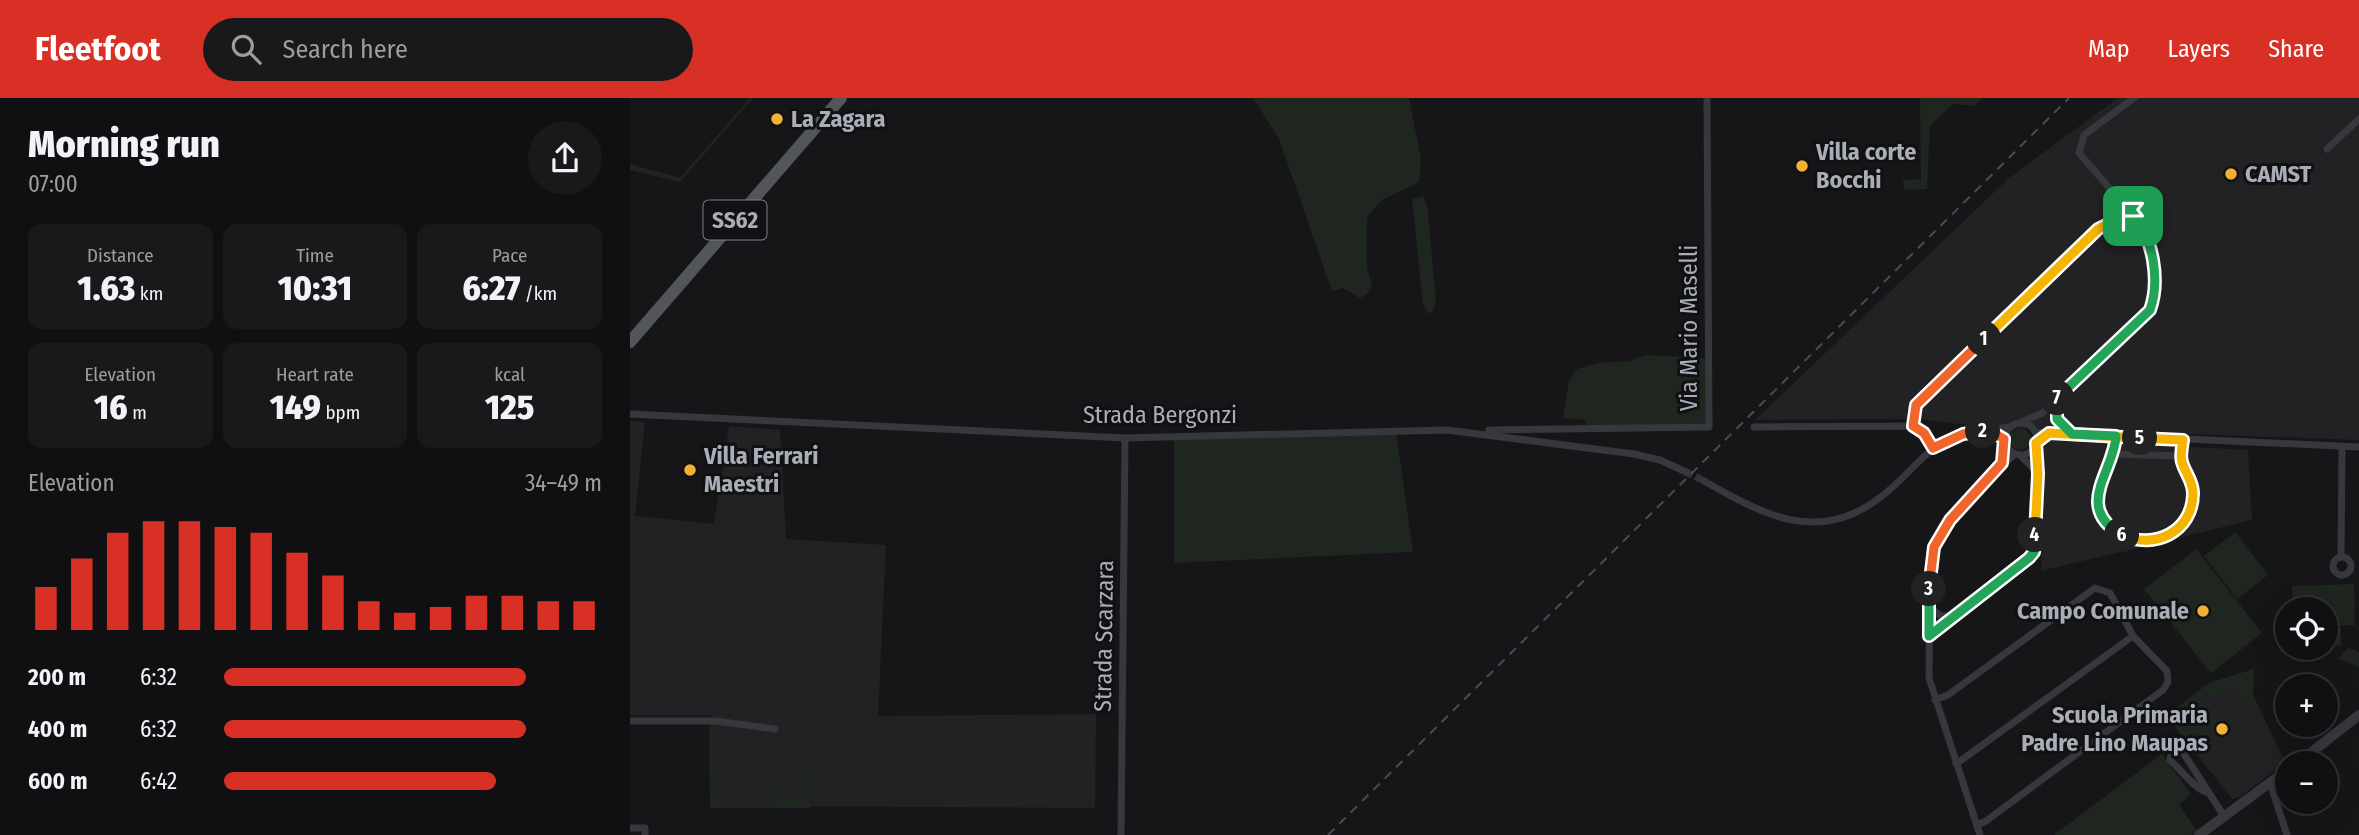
<!DOCTYPE html>
<meta charset="utf-8">
<style>
:root{--surface:#101012;--page:#19191b;--text:#f1f3f6;--muted:#9c9d9f;--line:#303032;--accent:#d93025}
body{margin:0;font-family:"Fira Sans Condensed",sans-serif;background:var(--page);color:var(--text);height:100vh;display:flex;flex-direction:column;font-size:26px;white-space:nowrap}
*{box-sizing:border-box;margin:0}
p{font-size:23px;color:var(--muted)}
.icon{flex:none;width:38px;height:38px;fill:none;stroke:currentColor;stroke-width:2;stroke-linecap:round;stroke-linejoin:round}
.map{position:relative;flex:1;overflow:hidden}
.sheet{display:flex;flex-direction:column;background:var(--surface);width:630px}
.sheet>*{flex:none}
.tools{position:absolute;left:1645px;top:499px;display:grid;gap:14px}
.tools a{display:grid;place-items:center;width:63px;height:63px;border-radius:50%;background:var(--surface);box-shadow:0 7px 28px #0002,0 0 0 2px var(--line);font-size:35px}
.pin{position:absolute;display:grid;place-items:center;width:60px;height:60px;color:#fff;margin:-30px;border-radius:14px;box-shadow:0 4px 10px #0006}
.km{position:absolute;width:35px;height:35px;margin:-18px;border-radius:50%;background:#222;color:#fff;font-size:19px;line-height:35px;text-align:center}
.round{display:grid;place-items:center;flex:none;width:74px;height:74px;border-radius:37px;background:var(--page)}
.overview{display:flex;align-items:center;justify-content:space-between;height:119px;padding:0 28px}
h1{font-size:38px;font-weight:800;line-height:52px}
.stats{display:grid;grid-template-columns:repeat(3,1fr);gap:10px;height:119px;padding:7px 28px}
.stats div{display:grid;align-content:center;border-radius:14px;background:var(--page);text-align:center}
.stats b{font-size:35px;font-weight:800}
.stats small{font-size:19px;font-weight:400}
.stats p{font-size:19px}
.chart{height:196px;padding:14px 28px}
.chart p{display:flex;justify-content:space-between}
.chart svg{width:100%;height:126px;margin-top:7px;stroke:var(--accent);stroke-width:6}
ul{padding:0 28px;list-style:none;font-size:23px}
li{display:grid;grid-template-columns:112px 84px 1fr;align-items:center;height:52px}
li i{height:18px;border-radius:9px;background:var(--accent)}
header{display:flex;align-items:center;gap:42px;box-sizing:border-box;height:98px;padding:0 35px;background:var(--accent);color:#fff}
header strong{font-size:33px}
nav{display:flex;gap:38px;margin-inline-start:auto;font-size:24px}
.search{width:490px;height:63px;background:var(--page);display:flex;align-items:center;gap:18px;box-sizing:border-box;padding:0 24px;border-radius:38px;color:var(--muted);font-size:26px}
main{display:flex;flex:1;min-height:0}
.map>svg:first-child{display:block}
</style>
<header>
<strong>Fleetfoot</strong>
<div class="search"><svg class="icon" aria-label="search" viewBox="0 0 24 24"><circle cx="10" cy="10" r="6"/><path d="M15 15l6 6"/></svg>Search here</div>
<nav><a>Map</a><a>Layers</a><a>Share</a></nav>
</header>
<main>
<section class="sheet">
<div class="overview"><div><h1>Morning run</h1><p>07:00</p></div><a class="round"><svg class="icon" aria-label="share" viewBox="0 0 24 24"><path d="M12 15V3M7 8l5-5 5 5M5 13v7h14v-7"/></svg></a></div>
<div class="stats">
<div><p>Distance</p><b>1.63<small> km</small></b></div>
<div><p>Time</p><b>10:31</b></div>
<div><p>Pace</p><b>6:27<small> /km</small></b></div>
</div>
<div class="stats">
<div><p>Elevation</p><b>16<small> m</small></b></div>
<div><p>Heart rate</p><b>149<small> bpm</small></b></div>
<div><p>kcal</p><b>125</b></div>
</div>
<div class="chart"><p><span>Elevation</span>34–49 m</p>
<svg viewBox="0 0 160 44" preserveAspectRatio="none"><path d="M5 44V29M15 44V19M25 44V10M35 44V6M45 44V6M55 44V8M65 44V10M75 44V17M85 44V25M95 44V34M105 44V38M115 44V36M125 44V32M135 44V32M145 44V34M155 44V34"/></svg>
</div>
<ul>
<li><b>200 m</b>6:32<i style="width:80%"></i></li>
<li><b>400 m</b>6:32<i style="width:80%"></i></li>
<li><b>600 m</b>6:42<i style="width:72%"></i></li>
</ul>
</section>
<div class="map">
<svg width="1729" height="737" viewBox="0 0 1729 737">
<rect width="100%" height="100%" fill="#161618"/>
<g fill="#222225">
<path d="M1488,0H1729V342L1346,328L1288,321L1125,322L1379,80Z"/>
<path d="M0,323L15,324L5,418L84,426L99,328L150,332L156,441L256,447L248,618L466,616L465,710L82,708L81,617H0Z"/>
<path d="M1414,341L1618,352L1622,422L1411,473Z"/>
<path d="M1624,571L1623,597L1655,664L1610,699L1602,701L1542,625L1543,616L1579,585Z"/>
</g>
<g fill="#1e261f">
<path d="M120,0H123L50,84L0,72V66L50,80Z"/>
<path d="M623,0H779L791,61L789,84L752,102L737,119V171L742,186L737,196L730,200L713,190L702,193L649,41Z"/>
<path d="M1290,0H1352L1344,8L1323,6L1300,28L1297,91L1274,92L1273,82L1291,81Z"/>
<path d="M794,98L798,113L806,203L803,213L799,216L793,207L782,101Z"/>
<path d="M1015,257L1076,260V327H956L955,322L933,320L939,282L947,271L968,265L1000,263Z"/>
<circle cx="1390" cy="341" r="11"/>
<path d="M766,333L783,454L544,465V338Z"/>
<path d="M1605,434L1638,477L1607,501L1574,458Z"/>
<path d="M1566,451L1632,535L1581,575L1514,491Z"/>
<path d="M1724,486L1725,527L1696,528V511H1663L1662,488Z"/>
<rect x="1696" y="530" width="15" height="18"/>
<path d="M1718,550L1729,554V569L1709,561Z"/>
<path d="M1624,571L1623,597L1631,614H1624L1603,587L1584,601L1580,596L1561,611L1573,626L1581,620L1589,632L1582,630L1569,641L1572,645L1563,652L1542,625L1545,611L1579,585Z"/>
<path d="M79,627L84,629L85,637L87,703C107,707 122,705 144,705L145,671H151V700L172,701L174,632H185L180,640V710H80Z"/>
<path d="M1532,656L1561,696L1549,707L1567,733L1561,737H1424Z"/>
</g>
<g fill="none" stroke-linecap="round" stroke-linejoin="round">
<path stroke="#333438" stroke-width="7" stroke-dasharray="7 3.5" stroke-linecap="butt" d="M1056,374L1074,383"/>
<g stroke="#37383d" stroke-width="7">
<path d="M1697,51L1729,21"/>
<path d="M1503,118L1520,103"/>
<path d="M1484,130L1495,126L1500,115"/>
<path d="M1467,134C1486,126 1506,134 1519,149"/>
<path d="M1426,301L1427,321L1441,335"/>
<path d="M0,316L495,340L817,332L1004,356L1030,362L1056,374"/>
<path d="M1392,324L1412,315L1514,219L1520,212L1523,196L1518,140L1509,124L1449,55L1454,37L1504,0"/>
<circle cx="1391" cy="341" r="16"/>
<path d="M1283,328L1284,313L1291,302L1468,131L1500,115"/>
<path d="M1124,329L1283,328L1292,333L1303,350"/>
<path d="M859,332L1079,329L1077,0"/>
<path d="M1406,334L1729,349"/>
<path d="M1486,338C1486,345 1486,353 1483,359C1477,373 1466,382 1468,398C1472,446 1542,461 1560,414C1568,392 1557,383 1552,363C1550,357 1552,349 1553,342"/>
<path d="M1485,356L1552,358"/>
<path d="M1390,357L1408,375"/>
<path d="M1074,383C1134,417 1189,448 1252,398C1275,381 1292,355 1317,342C1337,333 1359,332 1380,329"/>
<path d="M1711,459L1712,349"/>
<circle cx="1712" cy="468" r="9"/>
<path d="M1299,509L1311,518H1320"/>
<path d="M1299,538L1403,457L1408,376L1406,347"/>
<path d="M1305,602L1318,597L1465,490L1480,495L1503,538L1537,573L1538,584L1533,592L1356,723L1347,727"/>
<path d="M0,623H85L145,631"/>
<path d="M1326,666L1503,538"/>
<path d="M1640,685L1657,737"/>
<path d="M1576,694C1563,689 1550,671 1540,662L1542,652L1552,653L1594,718"/>
<path d="M0,730H15V737"/>
<path d="M491,737L495,340"/>
<path d="M1350,737L1299,580L1300,475L1304,449L1320,422L1343,394L1385,356"/>
</g>
<g stroke="#37383d" stroke-width="10">
<path d="M1668,665L1729,617"/>
<path d="M1569,737L1657,672"/>
</g>
<path stroke="#53555c" stroke-width="12" d="M0,244L211,0"/>
<path stroke="#4a4c52" stroke-width="2" stroke-dasharray="9 7" stroke-linecap="butt" d="M698,737L1439,0"/>
</g>
<g fill="none" stroke-linecap="round" stroke-linejoin="round">
<defs>
<path id="split-1" d="M1354,241L1468,131L1500,115L1503,118"/>
<path id="split-2" d="M1353,333L1333,336L1303,350L1294,335L1283,328L1286,307L1354,241"/>
<path id="split-3" d="M1299,491L1304,449L1320,422L1372,365L1374,341L1359,332L1353,333"/>
<path id="split-4" d="M1299,491V538L1399,460L1404,454L1405,437"/>
<path id="split-5" d="M1405,437L1408,376L1406,345L1419,335L1510,340"/>
<path id="split-6" d="M1492,437C1524,452 1563,434 1563,395C1563,383 1555,375 1552,364C1550,358 1552,349 1553,342L1510,340"/>
<path id="split-7" d="M1427,300V321L1442,336L1486,338C1484,374 1443,409 1492,437"/>
<path id="split-8" d="M1427,300L1520,212C1530,184 1524,140 1503,118"/>
</defs>
<use href="#split-1" stroke="#fff" stroke-width="14"/>
<use href="#split-2" stroke="#fff" stroke-width="14"/>
<use href="#split-3" stroke="#fff" stroke-width="14"/>
<use href="#split-4" stroke="#fff" stroke-width="14"/>
<use href="#split-5" stroke="#fff" stroke-width="14"/>
<use href="#split-6" stroke="#fff" stroke-width="14"/>
<use href="#split-7" stroke="#fff" stroke-width="14"/>
<use href="#split-8" stroke="#fff" stroke-width="14"/>
<use href="#split-1" stroke="#f5b400" stroke-width="9"/>
<use href="#split-2" stroke="#f0652b" stroke-width="9"/>
<use href="#split-3" stroke="#f0652b" stroke-width="9"/>
<use href="#split-4" stroke="#22a559" stroke-width="9"/>
<use href="#split-5" stroke="#f5b400" stroke-width="9"/>
<use href="#split-6" stroke="#f5b400" stroke-width="9"/>
<use href="#split-7" stroke="#22a559" stroke-width="9"/>
<use href="#split-8" stroke="#22a559" stroke-width="9"/>
</g>
<g fill="#f2b134" stroke="#111113" stroke-width="2.5">
<circle cx="147" cy="21" r="7"/>
<circle cx="1172" cy="68" r="7"/>
<circle cx="1601" cy="76" r="7"/>
<circle cx="60" cy="372" r="7"/>
<circle cx="1573" cy="513" r="7"/>
<circle cx="1592" cy="631" r="7"/>
</g>
<g text-anchor="middle" stroke-width="6" stroke-linejoin="round" paint-order="stroke">
<rect fill="#111113" stroke="#7b7e86" stroke-width="2" x="73.5" y="102.5" width="63" height="39" rx="5"/>
<g font-size="23" font-weight="bold" fill="#a8adb8">
<text x="105" y="130">SS62</text>
</g>
<g font-size="24" font-weight="bold" fill="#a8adb8" stroke="#111113" text-anchor="start">
<text x="161" y="29">La Zagara</text>
<text x="1186" y="62">Villa corte<tspan x="1186" dy="28">Bocchi</tspan></text>
<text x="1615" y="84">CAMST</text>
<text x="74" y="366">Villa Ferrari<tspan x="74" dy="28">Maestri</tspan></text>
<text x="1559" y="521" text-anchor="end">Campo Comunale</text>
<text x="1578" y="625" text-anchor="end">Scuola Primaria<tspan x="1578" dy="28">Padre Lino Maupas</tspan></text>
</g>
<g font-size="24" fill="#a8adb8" stroke="#111113">
<text transform="translate(1059 230) rotate(-90)" y="8">Via Mario Maselli</text>
<text x="530" y="325">Strada Bergonzi</text>
<text transform="translate(474 538) rotate(-89)" y="8">Strada Scarzara</text>
</g>
</g>
</svg>
<div class="tools">
<a><svg class="icon" aria-label="locate" viewBox="0 0 24 24"><circle cx="12" cy="12" r="6"/><path d="M12 2v4M12 18v4M2 12h4M18 12h4"/></svg></a>
<a>+</a>
<a>−</a>
</div>
<div class="pin" style="left:1503px;top:118px;background:#1e9e55"><svg class="icon" aria-label="arrive" viewBox="0 0 24 24"><path d="M6 21V4h12l-3 4 3 4H6"/></svg></div>
<b class="km" style="left:1354px;top:241px">1</b>
<b class="km" style="left:1353px;top:333px">2</b>
<b class="km" style="left:1299px;top:491px">3</b>
<b class="km" style="left:1405px;top:437px">4</b>
<b class="km" style="left:1510px;top:340px">5</b>
<b class="km" style="left:1492px;top:437px">6</b>
<b class="km" style="left:1427px;top:300px">7</b>
</div>
</main>
